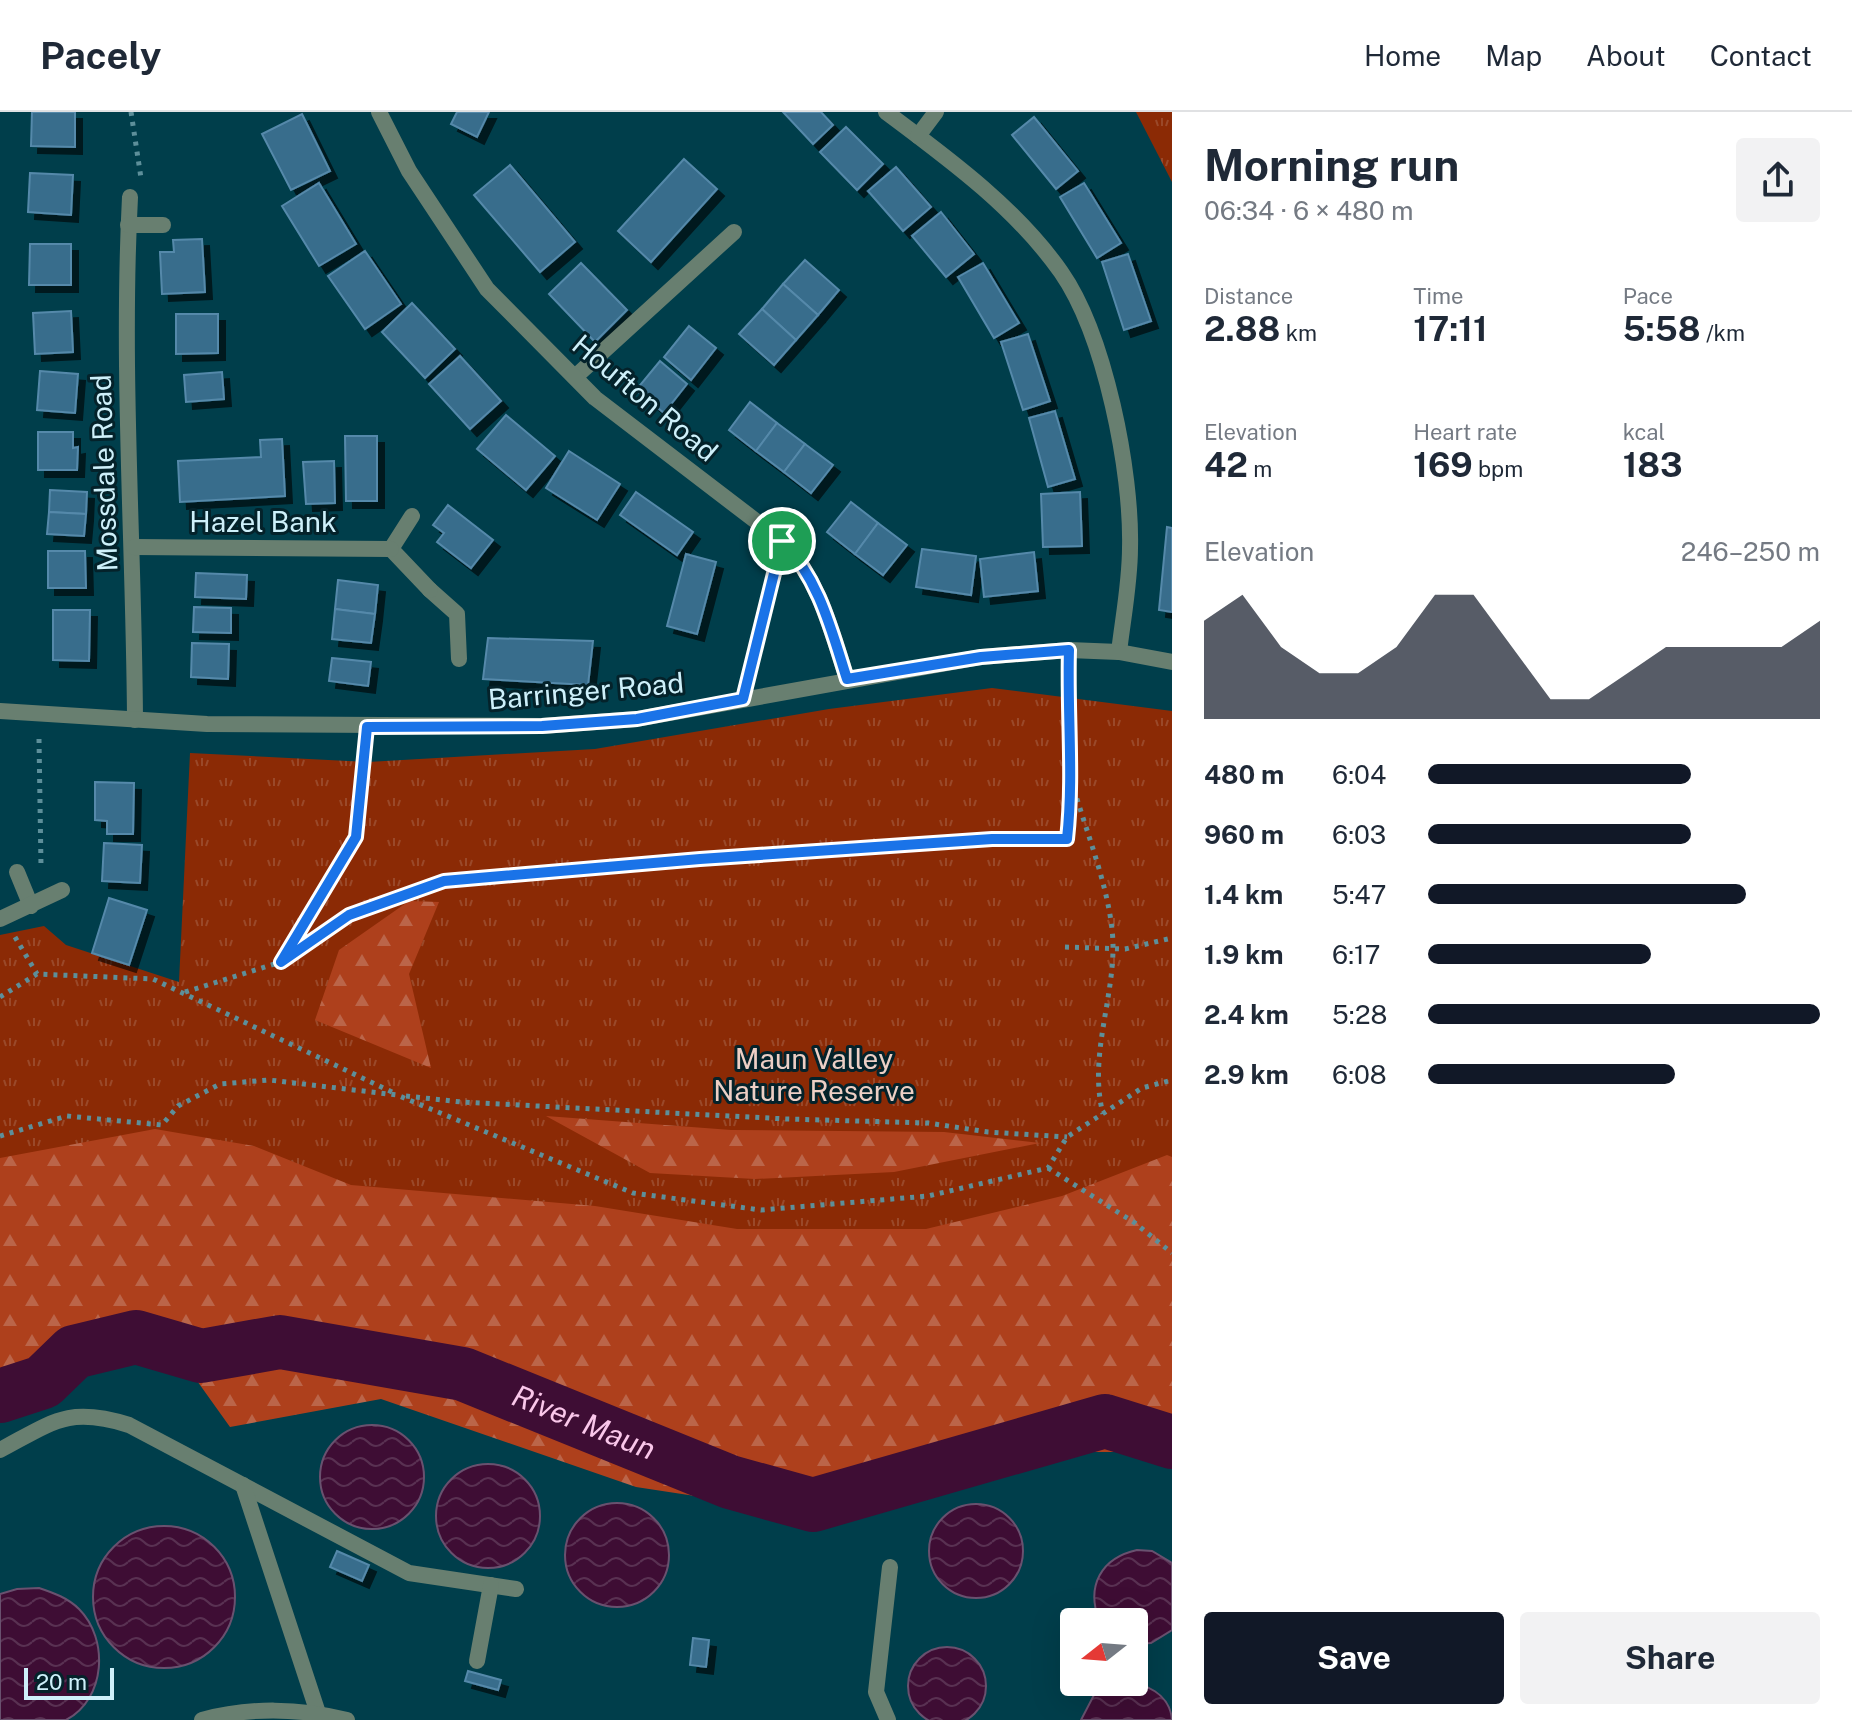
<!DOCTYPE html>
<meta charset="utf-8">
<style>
:root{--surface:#fff;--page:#f2f2f3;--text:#1f2937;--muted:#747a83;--line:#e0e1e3;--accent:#111827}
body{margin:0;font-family:"Public Sans",sans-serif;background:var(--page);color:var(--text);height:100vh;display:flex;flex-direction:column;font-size:30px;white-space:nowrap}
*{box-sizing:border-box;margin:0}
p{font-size:26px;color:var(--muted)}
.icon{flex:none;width:44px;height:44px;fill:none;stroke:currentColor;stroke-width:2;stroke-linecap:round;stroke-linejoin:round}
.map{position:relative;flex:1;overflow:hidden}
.drawer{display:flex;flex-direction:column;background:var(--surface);width:680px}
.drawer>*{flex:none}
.needle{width:52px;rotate:253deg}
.controls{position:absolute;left:1060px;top:1496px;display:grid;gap:16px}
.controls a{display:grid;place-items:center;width:88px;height:88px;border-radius:8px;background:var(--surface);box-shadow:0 8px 32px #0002;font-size:40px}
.scale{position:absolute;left:24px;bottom:20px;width:90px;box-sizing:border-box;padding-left:8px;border:4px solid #cef0fa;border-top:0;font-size:22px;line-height:28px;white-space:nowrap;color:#cef0fa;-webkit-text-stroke:6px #04222a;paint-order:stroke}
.pin{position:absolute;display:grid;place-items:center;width:68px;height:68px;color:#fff;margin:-34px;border:4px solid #fff;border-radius:50%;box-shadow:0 2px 8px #0007}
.round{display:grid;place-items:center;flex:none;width:84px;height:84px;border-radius:8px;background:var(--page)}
.summary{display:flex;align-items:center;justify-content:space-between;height:136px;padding:0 32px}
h1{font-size:44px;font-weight:700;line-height:60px}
.stats{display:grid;grid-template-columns:repeat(3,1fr);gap:12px;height:136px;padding:8px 32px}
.stats div{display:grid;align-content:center}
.stats b{font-size:34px;font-weight:700}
.stats small{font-size:22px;font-weight:400}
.stats p{font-size:22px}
.chart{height:224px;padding:16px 32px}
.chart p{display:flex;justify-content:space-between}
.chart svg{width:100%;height:144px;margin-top:8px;fill:var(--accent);opacity:.7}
.primary-button{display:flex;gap:16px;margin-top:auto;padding:16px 32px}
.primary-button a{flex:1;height:92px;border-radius:8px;background:var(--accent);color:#fff;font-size:32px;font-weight:700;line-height:92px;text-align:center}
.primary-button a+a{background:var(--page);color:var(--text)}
ul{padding:0 32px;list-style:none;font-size:26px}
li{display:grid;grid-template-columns:128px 96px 1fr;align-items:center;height:60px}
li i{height:20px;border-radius:10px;background:var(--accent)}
header{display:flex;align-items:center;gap:48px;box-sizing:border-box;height:112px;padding:0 40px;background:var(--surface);border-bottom:2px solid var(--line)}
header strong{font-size:38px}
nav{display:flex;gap:44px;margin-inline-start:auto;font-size:28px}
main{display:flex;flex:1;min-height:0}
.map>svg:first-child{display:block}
</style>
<header>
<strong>Pacely</strong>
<nav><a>Home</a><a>Map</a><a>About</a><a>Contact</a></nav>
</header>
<main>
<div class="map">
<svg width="1172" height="1608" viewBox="0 0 1172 1608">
<defs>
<pattern id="grass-tufts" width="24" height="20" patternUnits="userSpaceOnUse" patternTransform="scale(2)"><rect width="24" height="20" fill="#8b2a05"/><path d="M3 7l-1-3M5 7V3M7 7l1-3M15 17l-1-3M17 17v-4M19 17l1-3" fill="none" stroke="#9a492a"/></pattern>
<pattern id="forest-firs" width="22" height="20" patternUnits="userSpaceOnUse" patternTransform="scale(2)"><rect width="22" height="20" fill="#ae401c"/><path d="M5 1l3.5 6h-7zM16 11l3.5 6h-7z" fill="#bb6549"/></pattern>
<pattern id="water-waves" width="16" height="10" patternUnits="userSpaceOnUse" patternTransform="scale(2)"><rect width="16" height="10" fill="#3e0d34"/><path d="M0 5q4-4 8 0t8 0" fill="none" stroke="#593152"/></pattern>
<filter id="shadow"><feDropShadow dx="7" dy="7" stdDeviation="0" flood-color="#0009"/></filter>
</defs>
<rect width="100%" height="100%" fill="#003e4b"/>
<g fill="url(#grass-tufts)">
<path d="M1136,0H1172V70Z"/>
<path d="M992,576L1172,599V1272L283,1192L0,1255V823L44,814L66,833L179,870L190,641L368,650L595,637L829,597Z"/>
</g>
<g fill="url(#forest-firs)">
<path d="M409,789L439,790L409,862L431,956L315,908L339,838Z"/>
<path d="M546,1004L731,1018L944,1020L1040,1031L894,1060L755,1067L650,1061Z"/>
<path d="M155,1017L254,1034L351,1073L595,1094L737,1117H926L1062,1084L1167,1043L1172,1045V1346L1128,1340H1068L852,1408L636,1375L381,1287L230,1315L165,1224L0,1299V1046Z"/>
</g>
<g fill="url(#water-waves)" stroke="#69516f" stroke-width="2">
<circle cx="372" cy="1365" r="52"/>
<circle cx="488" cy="1404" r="52"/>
<circle cx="617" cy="1443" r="52"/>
<circle cx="976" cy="1439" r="47"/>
<circle cx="164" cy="1485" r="71"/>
<path d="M1137,1438L1152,1439L1172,1451V1518L1151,1531L1136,1532L1134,1510L1099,1508C1086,1474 1101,1446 1137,1438Z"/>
<path d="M39,1476C54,1481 68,1486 79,1497C109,1527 106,1587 66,1608H0V1482L17,1477Z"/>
<circle cx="947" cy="1574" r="39"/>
<path d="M1122,1570C1145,1570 1170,1582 1172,1608H1081L1095,1581Z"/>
</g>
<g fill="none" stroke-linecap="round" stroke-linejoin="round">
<path stroke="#3e0d34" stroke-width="54" id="s1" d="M0,1284L43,1270L74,1240L136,1225L201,1244L280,1230L463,1262L730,1370L813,1393L1105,1309L1172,1330"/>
</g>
<g fill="#386d8c" stroke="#5589aa" stroke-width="2" filter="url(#shadow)">
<path d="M32,0H75V35L31,34Z"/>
<path d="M457,0H489L477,25L451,12Z"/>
<path d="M783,0H821L833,13L813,32Z"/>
<path d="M302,2L330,59L291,78L262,22Z"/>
<path d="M1034,5L1078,59L1056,77L1012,23Z"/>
<path d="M846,15L883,52L857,78L820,40Z"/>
<path d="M684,47L717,77L651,150L618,119Z"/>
<path d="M510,53L575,130L540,160L474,83Z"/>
<path d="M896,55L931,95L903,119L868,79Z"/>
<path d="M30,61L73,63L71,103L28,100Z"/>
<path d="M319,71L356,132L319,154L282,94Z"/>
<path d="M1084,71L1121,131L1097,146L1060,85Z"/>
<path d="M941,100L974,142L946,165L912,124Z"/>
<path d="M202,127L205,180L162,182L160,140H174L173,128Z"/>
<path d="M30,132H71V173H29Z"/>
<path d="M365,139L401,192L365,217L328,164Z"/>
<path d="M1128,142L1151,209L1124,218L1102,150Z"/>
<path d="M805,148L839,178L818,203L783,172Z"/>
<path d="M581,151L627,198L595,230L549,182Z"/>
<path d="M983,151L1019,211L994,226L958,165Z"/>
<path d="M783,172L818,203L796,228L762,197Z"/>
<path d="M412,191L455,237L425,266L382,220Z"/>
<path d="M762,197L796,228L774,253L739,222Z"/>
<path d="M71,199L73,240L35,242L33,201Z"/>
<path d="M176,202H218V241L176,242Z"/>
<path d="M689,214L716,236L691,268L664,245Z"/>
<path d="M1028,222L1050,289L1023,298L1001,230Z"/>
<path d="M460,244L501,289L470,317L429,272Z"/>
<path d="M660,249L687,272L664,301L636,278Z"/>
<path d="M40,259L78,262L75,301L37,298Z"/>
<path d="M222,260L224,287L186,290L184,263Z"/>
<path d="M750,290L777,311L756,339L729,318Z"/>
<path d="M1055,299L1075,367L1048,375L1029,306Z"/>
<path d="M506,303L555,344L526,378L477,337Z"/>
<path d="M777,311L805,332L784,360L756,339Z"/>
<path d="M38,320H73V336L78,335L77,358H38Z"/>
<path d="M345,324H377V389H346Z"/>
<path d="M282,327L285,384L180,390L178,349L261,345L260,328Z"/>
<path d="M805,332L833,353L811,381L784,360Z"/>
<path d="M569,339L620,372L597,408L546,376Z"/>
<path d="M334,349L335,391L306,392L303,350Z"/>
<path d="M50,378L87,380L86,402L49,400Z"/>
<path d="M636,380L693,420L677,443L620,403Z"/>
<path d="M1080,380L1082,434L1043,435L1041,382Z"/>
<path d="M851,390L878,411L855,442L827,420Z"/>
<path d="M448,393L493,428L471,456L437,430L444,421L433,413Z"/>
<path d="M49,400L86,402L84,424L47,422Z"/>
<path d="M878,411L907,433L883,463L855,442Z"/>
<path d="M1167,415L1172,416V500L1159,498Z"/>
<path d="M922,437L976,444L971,483L916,475Z"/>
<path d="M48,439H85L86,476H48Z"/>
<path d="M1034,440L1038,479L984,485L980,447Z"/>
<path d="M686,442L716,450L697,522L667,514Z"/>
<path d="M196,461L247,463L246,487L195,485Z"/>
<path d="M338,468L378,473L375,502L335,497Z"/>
<path d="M194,495L231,496V521L193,520Z"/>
<path d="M335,497L375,502L371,531L332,527Z"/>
<path d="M53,498H90L89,549L53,548Z"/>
<path d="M488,526L593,529L588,573L483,567Z"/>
<path d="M192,531L229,532L228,567L191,565Z"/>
<path d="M332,546L371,550L368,574L329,569Z"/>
<path d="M95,670L134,671L133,722H107V709L95,708Z"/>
<path d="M104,731L142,733L140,771L102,769Z"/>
<path d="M109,786L147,798L129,853L92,841Z"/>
<path d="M337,1439L369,1453L362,1469L330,1455Z"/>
<path d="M693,1526L709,1528L706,1555L690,1553Z"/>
<path d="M468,1559L501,1568L498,1578L465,1569Z"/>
</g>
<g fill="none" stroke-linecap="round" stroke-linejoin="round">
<g stroke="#5d8f9a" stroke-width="5" stroke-dasharray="4 6" stroke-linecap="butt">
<path d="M131,0L141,66"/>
<path d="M749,564L776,454"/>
<path d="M39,627L41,754"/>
<path d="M1074,677C1088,725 1114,789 1113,838C1112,893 1089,947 1103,1002"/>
<path d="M15,825L37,862"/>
<path d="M1065,835L1125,837L1172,826"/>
<path d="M284,846L356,725L365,632"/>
<path d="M185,880L281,850L349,803L444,769L602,753L992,727H1067L1073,672L1068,559"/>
<path d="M0,885L37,862L153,867L392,980"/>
<path d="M406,984L461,990L787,1007L928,1011L988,1020L1067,1025"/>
<path d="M0,1024L67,1004L162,1013L178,994L220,972L269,968L397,983L633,1081L761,1098L928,1084L1048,1056L1067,1025L1142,976L1172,968"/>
<path d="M1048,1056L1135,1111L1172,1141"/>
</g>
<g stroke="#687f70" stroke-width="16">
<path d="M575,265L734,120"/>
<path d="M430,478L457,502L459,547"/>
<path d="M0,1338C53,1310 68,1294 129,1313L409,1461L516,1477"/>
<path d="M243,1373L318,1601"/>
<path d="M477,1549L491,1473"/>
<path d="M202,1608C249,1595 300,1596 347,1608"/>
<path d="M888,1608L876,1580L890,1455"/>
</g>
<g stroke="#687f70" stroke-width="16">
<path d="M379,0L409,59L487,177L595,286L782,429C819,467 831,517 847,567"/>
<path d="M886,0C949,47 1016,96 1061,160C1105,223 1132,360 1130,436C1130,470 1123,506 1119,540"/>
<path d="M918,24L936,0"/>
<path d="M130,85C121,259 134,434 135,608"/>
<path d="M128,113H163"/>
<path d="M412,404L391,437L430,478"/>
<path d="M134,435L391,437"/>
<path d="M0,599L207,612L542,614L637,607L981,545L1069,538L1119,540L1172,550"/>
<path d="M17,760L31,794"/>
<path d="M0,807L62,778"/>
</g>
</g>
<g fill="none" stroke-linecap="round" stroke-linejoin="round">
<defs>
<path id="route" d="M782,429C819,467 831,517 847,567L981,545L1069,538C1067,601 1074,664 1067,727H992L700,747L444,769L349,803L281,850L356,725L367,615L542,614L637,607L743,587Z"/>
</defs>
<use href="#route" stroke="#fff" stroke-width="16"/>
<use href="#route" stroke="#1a73e8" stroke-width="10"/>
</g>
<g text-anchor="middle" stroke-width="6" stroke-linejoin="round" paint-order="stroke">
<g font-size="28" fill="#cef0fa" stroke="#04222a">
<text transform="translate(645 286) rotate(40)" y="10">Houfton Road</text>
<text transform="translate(104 361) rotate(-92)" y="10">Mossdale Road</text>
<text x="263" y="420">Hazel Bank</text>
<text transform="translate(586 579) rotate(-5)" y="10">Barringer Road</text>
</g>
<g font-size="28" fill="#edcfc5" stroke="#04222a">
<text x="814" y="957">Maun Valley<tspan x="814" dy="32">Nature Reserve</tspan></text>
</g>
<g font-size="30" font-style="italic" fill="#fac7ea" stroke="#04222a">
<text dy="10" stroke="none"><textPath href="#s1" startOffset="616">River Maun</textPath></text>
</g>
</g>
</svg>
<div class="controls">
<a><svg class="needle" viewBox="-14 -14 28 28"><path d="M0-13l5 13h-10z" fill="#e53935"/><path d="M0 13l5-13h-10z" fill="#747a83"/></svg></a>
</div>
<div class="scale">20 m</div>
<div class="pin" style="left:782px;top:429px;background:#1e9e55"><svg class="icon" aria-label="arrive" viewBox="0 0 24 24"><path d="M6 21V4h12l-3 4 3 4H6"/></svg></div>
</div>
<section class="drawer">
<div class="summary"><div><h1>Morning run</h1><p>06:34 · 6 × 480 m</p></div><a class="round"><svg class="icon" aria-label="share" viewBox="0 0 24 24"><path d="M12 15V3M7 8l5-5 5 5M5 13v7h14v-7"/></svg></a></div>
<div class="stats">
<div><p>Distance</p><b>2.88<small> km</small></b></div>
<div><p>Time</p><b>17:11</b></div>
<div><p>Pace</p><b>5:58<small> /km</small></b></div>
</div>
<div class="stats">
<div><p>Elevation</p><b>42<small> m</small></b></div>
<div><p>Heart rate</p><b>169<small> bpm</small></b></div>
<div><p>kcal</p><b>183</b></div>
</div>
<div class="chart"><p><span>Elevation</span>246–250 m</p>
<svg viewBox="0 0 160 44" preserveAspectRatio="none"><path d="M0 44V14L10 6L20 22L30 30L40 30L50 22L60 6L70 6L80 22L90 38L100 38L110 30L120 22L130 22L140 22L150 22L160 14V44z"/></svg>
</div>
<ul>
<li><b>480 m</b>6:04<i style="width:67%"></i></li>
<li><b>960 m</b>6:03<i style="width:67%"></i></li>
<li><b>1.4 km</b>5:47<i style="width:81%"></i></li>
<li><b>1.9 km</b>6:17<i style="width:57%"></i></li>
<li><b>2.4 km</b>5:28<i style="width:100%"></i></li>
<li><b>2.9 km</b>6:08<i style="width:63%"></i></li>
</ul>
<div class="primary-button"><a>Save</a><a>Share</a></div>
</section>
</main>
